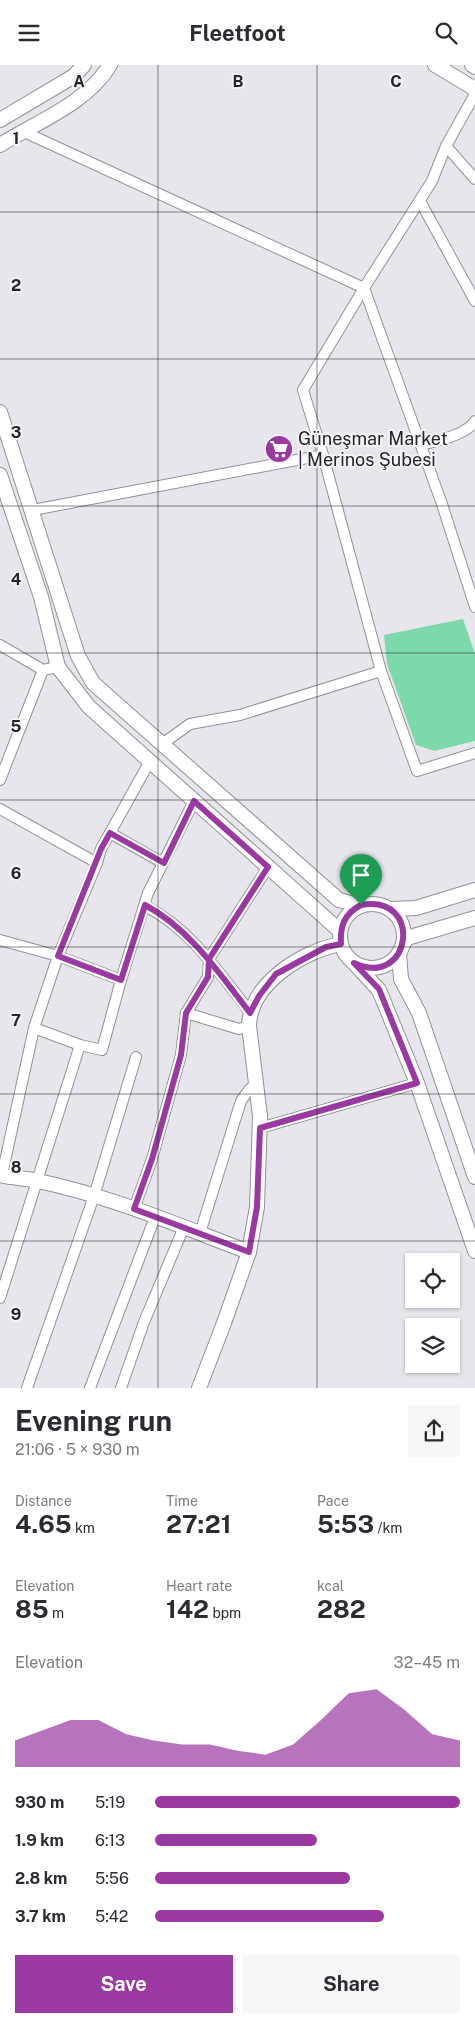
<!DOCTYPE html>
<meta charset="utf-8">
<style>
:root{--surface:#fff;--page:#f7f7f7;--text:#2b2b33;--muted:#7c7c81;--accent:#9939a1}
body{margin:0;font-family:"Public Sans",sans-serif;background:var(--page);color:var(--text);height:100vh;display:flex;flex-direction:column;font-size:19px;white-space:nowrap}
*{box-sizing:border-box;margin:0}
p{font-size:16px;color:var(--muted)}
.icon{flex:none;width:28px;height:28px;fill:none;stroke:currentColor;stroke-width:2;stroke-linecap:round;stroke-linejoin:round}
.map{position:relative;height:1323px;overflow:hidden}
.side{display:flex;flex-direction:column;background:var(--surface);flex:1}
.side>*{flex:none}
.tools{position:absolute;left:405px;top:1188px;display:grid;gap:10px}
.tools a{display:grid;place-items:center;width:55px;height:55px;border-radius:0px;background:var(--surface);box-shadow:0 1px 4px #0004;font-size:25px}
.pin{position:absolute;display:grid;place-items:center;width:42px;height:42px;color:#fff;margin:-51px -21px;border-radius:50% 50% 50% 0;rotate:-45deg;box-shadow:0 0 5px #0007}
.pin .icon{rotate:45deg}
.round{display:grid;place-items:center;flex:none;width:52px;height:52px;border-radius:0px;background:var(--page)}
.head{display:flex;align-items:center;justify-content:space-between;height:85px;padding:0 15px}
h1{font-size:28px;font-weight:700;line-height:38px}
.stats{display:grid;grid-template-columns:repeat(3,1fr);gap:8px;height:85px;padding:5px 15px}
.stats div{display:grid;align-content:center}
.stats b{font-size:25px;font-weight:700}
.stats small{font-size:14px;font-weight:400}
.stats p{font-size:14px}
.chart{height:140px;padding:10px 15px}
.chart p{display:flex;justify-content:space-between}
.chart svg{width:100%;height:90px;margin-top:5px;fill:var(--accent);opacity:.7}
.cta{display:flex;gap:10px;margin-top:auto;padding:10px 15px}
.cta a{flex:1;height:58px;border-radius:0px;background:var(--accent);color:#fff;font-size:20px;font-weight:700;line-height:58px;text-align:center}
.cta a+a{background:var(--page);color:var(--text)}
ul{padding:0 15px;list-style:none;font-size:16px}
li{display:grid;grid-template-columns:80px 60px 1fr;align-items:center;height:38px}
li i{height:12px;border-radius:6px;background:var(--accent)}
header{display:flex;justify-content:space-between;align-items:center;height:65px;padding:0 15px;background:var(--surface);font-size:22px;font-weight:700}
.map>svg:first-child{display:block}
</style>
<header><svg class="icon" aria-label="menu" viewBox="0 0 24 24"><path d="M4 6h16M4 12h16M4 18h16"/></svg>Fleetfoot<svg class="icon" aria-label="search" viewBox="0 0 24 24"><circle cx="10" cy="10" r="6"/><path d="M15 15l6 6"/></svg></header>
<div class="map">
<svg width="475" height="1323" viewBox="0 0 475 1323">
<rect width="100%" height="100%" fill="#e7e6ed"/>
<path fill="#7cd9ab" d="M463,554L475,589V676L434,686L416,680L387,599L384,570Z"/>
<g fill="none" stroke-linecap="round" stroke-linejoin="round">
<defs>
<g id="minor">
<path d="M475,29L446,81L432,116L364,223L303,325L323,390L381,606L417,706L475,688"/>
<path d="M22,66L364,223L442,439L475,542"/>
<path d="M446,81L475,114"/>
<path d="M420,136L475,236"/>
<path d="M421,380C436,376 467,370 475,356"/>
<path d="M33,445L323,390"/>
<path d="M0,580L43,605L58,602"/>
<path d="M162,679L190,659L240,650L381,606"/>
<path d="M0,715L43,605"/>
<path d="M0,744L97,798"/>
<path d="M110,768L163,798"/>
<path d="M145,841C190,863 220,909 250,947"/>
<path d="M0,875L58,891L121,915"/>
<path d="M186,948L239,964L249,961"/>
<path d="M34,963L80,980L102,985L121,915L148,828L194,736"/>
<path d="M260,1063L417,1018"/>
<path d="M2,1110L34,963L58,891L97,798L101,784L150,696"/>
<path d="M134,1144L152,1094L181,990L186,948L208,912L209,894L268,802"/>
<path d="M200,1168L241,1036L248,1026L256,1018"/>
<path d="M0,1233L80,980"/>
<path d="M27,1323L94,1131L136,992"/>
<path d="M90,1323L155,1152"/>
<path d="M121,1323L144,1257L184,1162"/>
</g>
<g id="tertiary">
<path d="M435,0L475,24"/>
<path d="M472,0L475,2"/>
<path d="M0,55L74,11L84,0"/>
<path d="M0,80C38,56 86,39 110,0"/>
<path d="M0,347L78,591L93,618L339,835L361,841"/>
<path d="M0,410L41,532L58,602L89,642L340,866"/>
<circle cx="372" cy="871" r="32"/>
<path d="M390,844L416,843L475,825"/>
<path d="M403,879L407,873L475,853"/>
<path d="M399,888L401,914L419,948L475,1112"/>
<path d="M354,898L379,925L417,1018L475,1186"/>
<path d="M0,1110C12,1113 25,1113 38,1116C110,1131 180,1161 249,1187"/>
<path d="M199,1323L224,1258L249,1187L257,1142L260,1051L249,961C250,919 302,886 341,879"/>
</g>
</defs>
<use href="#minor" stroke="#929197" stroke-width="12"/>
<use href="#tertiary" stroke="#929197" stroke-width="16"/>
<use href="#minor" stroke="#fff" stroke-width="10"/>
<use href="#tertiary" stroke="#fff" stroke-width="14"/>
</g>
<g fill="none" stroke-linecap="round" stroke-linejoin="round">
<defs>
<path id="route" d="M361,840C344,849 340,861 341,879L326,882L276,909L259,931L250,948C220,909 189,863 145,840L121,915L58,891L101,784L110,768L164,798L194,736L268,802L209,894L208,912L186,948L181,990L152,1094L134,1144L249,1187L257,1142L260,1063L417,1018L379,924L354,898C412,925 424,828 361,840"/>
</defs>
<use href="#route" stroke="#fff" stroke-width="10"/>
<use href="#route" stroke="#9939a1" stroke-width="6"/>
</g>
<path fill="none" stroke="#252427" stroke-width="1" stroke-opacity="0.55" d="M158,0V1323M317,0V1323M0,147H475M0,294H475M0,441H475M0,588H475M0,735H475M0,882H475M0,1029H475M0,1176H475"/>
<defs>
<symbol id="supermarket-disc" viewBox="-11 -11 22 22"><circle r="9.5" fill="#9939a1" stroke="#f4f3fa"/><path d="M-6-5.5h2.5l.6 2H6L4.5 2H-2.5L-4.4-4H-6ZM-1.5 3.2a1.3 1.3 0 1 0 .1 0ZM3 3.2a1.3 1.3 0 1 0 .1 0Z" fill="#fff"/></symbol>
</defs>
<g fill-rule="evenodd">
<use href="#supermarket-disc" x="263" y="368" width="32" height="32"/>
</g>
<g text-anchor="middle" stroke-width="4" stroke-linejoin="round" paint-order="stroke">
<g font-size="18" fill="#252427" stroke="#f4f3fa" text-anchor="start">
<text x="298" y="380">Güneşmar Market<tspan x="298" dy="21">| Merinos Şubesi</tspan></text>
</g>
</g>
<g font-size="16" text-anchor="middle" font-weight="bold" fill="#252427" stroke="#f4f3fa" stroke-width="4" stroke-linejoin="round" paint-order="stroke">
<text x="79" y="22">A</text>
<text x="238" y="22">B</text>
<text x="396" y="22">C</text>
<text x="16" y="79">1</text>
<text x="16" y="226">2</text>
<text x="16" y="373">3</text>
<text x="16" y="520">4</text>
<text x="16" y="667">5</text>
<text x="16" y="814">6</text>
<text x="16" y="961">7</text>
<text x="16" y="1108">8</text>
<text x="16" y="1255">9</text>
</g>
</svg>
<div class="tools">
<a><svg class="icon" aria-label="locate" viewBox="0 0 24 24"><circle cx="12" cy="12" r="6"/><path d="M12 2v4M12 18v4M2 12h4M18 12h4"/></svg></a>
<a><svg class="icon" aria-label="layers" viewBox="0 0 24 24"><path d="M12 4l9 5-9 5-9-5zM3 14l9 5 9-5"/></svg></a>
</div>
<div class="pin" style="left:361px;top:840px;background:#1e9e55"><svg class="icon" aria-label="arrive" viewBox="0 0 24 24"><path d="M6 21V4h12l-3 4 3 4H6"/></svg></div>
</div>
<section class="side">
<div class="head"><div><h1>Evening run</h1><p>21:06 · 5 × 930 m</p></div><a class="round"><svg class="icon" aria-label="share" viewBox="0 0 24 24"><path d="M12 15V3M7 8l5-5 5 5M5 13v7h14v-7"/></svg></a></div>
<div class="stats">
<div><p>Distance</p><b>4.65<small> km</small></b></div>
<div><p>Time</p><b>27:21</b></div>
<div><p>Pace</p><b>5:53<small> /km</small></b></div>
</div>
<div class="stats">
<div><p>Elevation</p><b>85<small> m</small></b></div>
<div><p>Heart rate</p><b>142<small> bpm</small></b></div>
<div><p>kcal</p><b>282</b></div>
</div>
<div class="chart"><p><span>Elevation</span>32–45 m</p>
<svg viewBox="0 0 160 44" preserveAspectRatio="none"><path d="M0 44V31L10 26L20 21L30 21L40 28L50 31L60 33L70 33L80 36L90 38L100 33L110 21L120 8L130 6L140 16L150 28L160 31V44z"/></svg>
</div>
<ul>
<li><b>930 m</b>5:19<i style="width:100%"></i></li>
<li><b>1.9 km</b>6:13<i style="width:53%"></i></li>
<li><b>2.8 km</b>5:56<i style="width:64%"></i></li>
<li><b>3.7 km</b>5:42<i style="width:75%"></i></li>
</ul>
<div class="cta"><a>Save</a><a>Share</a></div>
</section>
